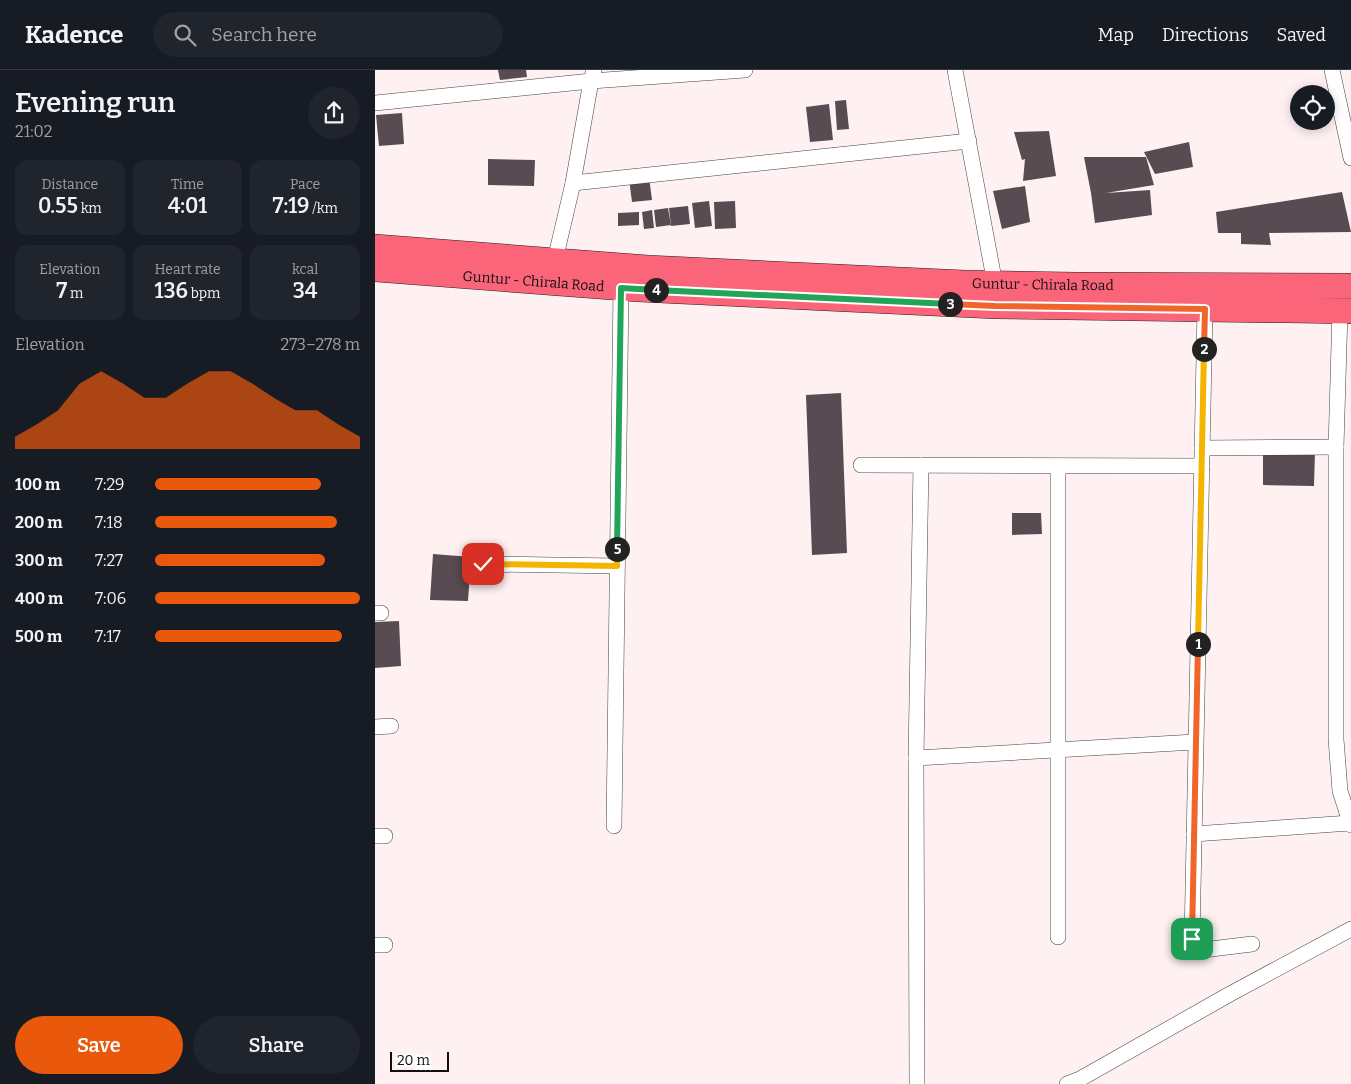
<!DOCTYPE html>
<meta charset="utf-8">
<style>
:root{--surface:#171b24;--page:#20242c;--text:#f1f3f6;--muted:#9ea1a6;--line:#363941;--accent:#ea580c}
body{margin:0;font-family:Bitter,serif;background:var(--page);color:var(--text);height:100vh;display:flex;flex-direction:column;font-size:19px;white-space:nowrap}
*{box-sizing:border-box;margin:0}
p{font-size:16px;color:var(--muted)}
.icon{flex:none;width:28px;height:28px;fill:none;stroke:currentColor;stroke-width:2;stroke-linecap:round;stroke-linejoin:round}
.map{position:relative;flex:1;overflow:hidden}
.sheet{display:flex;flex-direction:column;background:var(--surface);width:375px}
.sheet>*{flex:none}
.controls{position:absolute;left:915px;top:15px;display:grid;gap:10px}
.controls a{display:grid;place-items:center;width:45px;height:45px;border-radius:50%;background:var(--surface);box-shadow:0 2px 12px #0003;font-size:25px}
.scale{position:absolute;left:15px;bottom:12px;width:59px;box-sizing:border-box;padding-left:5px;border:2px solid #0f0f0f;border-top:0;font-size:14px;line-height:18px;white-space:nowrap;color:#0f0f0f;-webkit-text-stroke:4px #fff;paint-order:stroke}
.pin{position:absolute;display:grid;place-items:center;width:42px;height:42px;color:#fff;margin:-21px;border-radius:10px;box-shadow:0 2px 8px #0006}
.km{position:absolute;width:25px;height:25px;margin:-12px;border-radius:50%;background:#222;color:#fff;font-size:14px;line-height:25px;text-align:center}
.round{display:grid;place-items:center;flex:none;width:52px;height:52px;border-radius:26px;background:var(--page)}
.overview{display:flex;align-items:center;justify-content:space-between;height:85px;padding:0 15px}
h1{font-size:28px;font-weight:600;line-height:38px}
.figures{display:grid;grid-template-columns:repeat(3,1fr);gap:8px;height:85px;padding:5px 15px}
.figures div{display:grid;align-content:center;border-radius:12px;background:var(--page);text-align:center}
.figures b{font-size:21px;font-weight:600}
.figures small{font-size:14px;font-weight:400}
.figures p{font-size:14px}
.chart{height:140px;padding:10px 15px}
.chart p{display:flex;justify-content:space-between}
.chart svg{width:100%;height:90px;margin-top:5px;fill:var(--accent);opacity:.7}
.button{display:flex;gap:10px;margin-top:auto;padding:10px 15px}
.button a{flex:1;height:58px;border-radius:30px;background:var(--accent);color:#fff;font-size:20px;font-weight:600;line-height:58px;text-align:center}
.button a+a{background:var(--page);color:var(--text)}
ul{padding:0 15px;list-style:none;font-size:16px}
li{display:grid;grid-template-columns:80px 60px 1fr;align-items:center;height:38px}
li i{height:12px;border-radius:6px;background:var(--accent)}
header{display:flex;align-items:center;gap:30px;box-sizing:border-box;height:70px;padding:0 25px;background:var(--surface);border-bottom:1px solid var(--line)}
header strong{font-size:24px}
nav{display:flex;gap:28px;margin-inline-start:auto;font-size:18px}
.search{width:350px;height:45px;background:var(--page);display:flex;align-items:center;gap:12px;box-sizing:border-box;padding:0 18px;border-radius:28px;color:var(--muted);font-size:19px}
main{display:flex;flex:1;min-height:0}
.map>svg:first-child{display:block}
</style>
<header>
<strong>Kadence</strong>
<div class="search"><svg class="icon" aria-label="search" viewBox="0 0 24 24"><circle cx="10" cy="10" r="6"/><path d="M15 15l6 6"/></svg>Search here</div>
<nav><a>Map</a><a>Directions</a><a>Saved</a></nav>
</header>
<main>
<section class="sheet">
<div class="overview"><div><h1>Evening run</h1><p>21:02</p></div><a class="round"><svg class="icon" aria-label="share" viewBox="0 0 24 24"><path d="M12 15V3M7 8l5-5 5 5M5 13v7h14v-7"/></svg></a></div>
<div class="figures">
<div><p>Distance</p><b>0.55<small> km</small></b></div>
<div><p>Time</p><b>4:01</b></div>
<div><p>Pace</p><b>7:19<small> /km</small></b></div>
</div>
<div class="figures">
<div><p>Elevation</p><b>7<small> m</small></b></div>
<div><p>Heart rate</p><b>136<small> bpm</small></b></div>
<div><p>kcal</p><b>34</b></div>
</div>
<div class="chart"><p><span>Elevation</span>273–278 m</p>
<svg viewBox="0 0 160 44" preserveAspectRatio="none"><path d="M0 44V38L10 32L20 25L30 12L40 6L50 12L60 19L70 19L80 12L90 6L100 6L110 12L120 19L130 25L140 25L150 32L160 38V44z"/></svg>
</div>
<ul>
<li><b>100 m</b>7:29<i style="width:81%"></i></li>
<li><b>200 m</b>7:18<i style="width:89%"></i></li>
<li><b>300 m</b>7:27<i style="width:83%"></i></li>
<li><b>400 m</b>7:06<i style="width:100%"></i></li>
<li><b>500 m</b>7:17<i style="width:91%"></i></li>
</ul>
<div class="button"><a>Save</a><a>Share</a></div>
</section>
<div class="map">
<svg width="976" height="1014" viewBox="0 0 976 1014">
<rect width="100%" height="100%" fill="#fff0f2"/>
<g fill="#584b51">
<path d="M123,0H151L152,7L125,10Z"/>
<path d="M471,30L474,59L462,60L460,31Z"/>
<path d="M454,34L458,70L435,72L431,37Z"/>
<path d="M27,43L29,74L4,76L1,45Z"/>
<path d="M674,61L681,106L648,111L650,89L647,90L639,62Z"/>
<path d="M814,72L818,97L780,104L769,82Z"/>
<path d="M709,87H771L779,115L731,123L775,120L777,145L720,153L716,123Z"/>
<path d="M113,89L160,90L159,116L113,115Z"/>
<path d="M274,107L277,130L257,132L254,109Z"/>
<path d="M650,116L655,152L627,159L618,121Z"/>
<path d="M967,122L976,162L894,163L896,175L866,174V163H843L841,142Z"/>
<path d="M334,131L337,156L320,158L317,133Z"/>
<path d="M360,131L361,158L340,159L339,132Z"/>
<path d="M313,136L315,154L296,156L294,138Z"/>
<path d="M293,138L296,155L281,157L279,140Z"/>
<path d="M277,140L279,158L269,159L267,142Z"/>
<path d="M264,142V155L243,156V143Z"/>
<path d="M466,323L472,483L437,485L431,325Z"/>
<path d="M888,381H940L939,416L888,415Z"/>
<path d="M637,443H666L667,464L637,465Z"/>
<path d="M58,484L96,487L93,531L55,530Z"/>
<path d="M24,551L26,596L0,598V552Z"/>
</g>
<g fill="none" stroke-linecap="round" stroke-linejoin="round">
<defs>
<g id="street">
<path d="M580,0L620,214"/>
<path d="M957,0L976,88"/>
<path d="M0,33L216,11L370,0"/>
<path d="M198,113L594,71"/>
<path d="M180,190L198,113L216,11L219,0"/>
<path d="M830,239L817,869L818,875L821,879L828,880L877,874"/>
<path d="M965,241L961,377V669L965,721L976,755"/>
<path d="M827,378L961,377"/>
<path d="M486,395L827,396"/>
<path d="M683,396V867"/>
<path d="M108,494L242,496"/>
<path d="M0,543H6"/>
<path d="M0,657L16,656"/>
<path d="M541,688L820,672"/>
<path d="M239,756L246,218"/>
<path d="M819,764L975,753"/>
<path d="M0,766H10"/>
<path d="M0,875H10"/>
<path d="M542,1014L541,688L546,395"/>
<path d="M692,1014L705,1009L855,924L976,859"/>
</g>
<g id="primary">
<path id="s1" d="M0,177L273,198L590,213L701,215L976,216"/>
<path id="s2" d="M0,199L263,219L620,236L976,241"/>
</g>
</defs>
<use href="#street" stroke="#424242" stroke-width="16"/>
<use href="#primary" stroke="#202020" stroke-width="26"/>
<use href="#street" stroke="#fff" stroke-width="15"/>
<use href="#primary" stroke="#fb657a" stroke-width="25"/>
</g>
<g fill="none" stroke-linecap="round" stroke-linejoin="round">
<defs>
<path id="split-1" d="M817,869L823,574"/>
<path id="split-2" d="M823,574L829,279"/>
<path id="split-3" d="M575,234L620,236L830,239L829,279"/>
<path id="split-4" d="M281,220L575,234"/>
<path id="split-5" d="M242,479L246,218L281,220"/>
<path id="split-6" d="M108,494L242,496V479"/>
</defs>
<use href="#split-1" stroke="#fff" stroke-width="10"/>
<use href="#split-2" stroke="#fff" stroke-width="10"/>
<use href="#split-3" stroke="#fff" stroke-width="10"/>
<use href="#split-4" stroke="#fff" stroke-width="10"/>
<use href="#split-5" stroke="#fff" stroke-width="10"/>
<use href="#split-6" stroke="#fff" stroke-width="10"/>
<use href="#split-1" stroke="#f0652b" stroke-width="6"/>
<use href="#split-2" stroke="#f5b400" stroke-width="6"/>
<use href="#split-3" stroke="#f0652b" stroke-width="6"/>
<use href="#split-4" stroke="#22a559" stroke-width="6"/>
<use href="#split-5" stroke="#22a559" stroke-width="6"/>
<use href="#split-6" stroke="#f5b400" stroke-width="6"/>
</g>
<g text-anchor="middle" stroke-width="5" stroke-linejoin="round" paint-order="stroke">
<g font-size="14" fill="#0f0f0f" stroke="#fff">
<text dy="5" stroke="none"><textPath href="#s2" startOffset="159">Guntur - Chirala Road</textPath></text>
<text dy="5" stroke="none"><textPath href="#s1" startOffset="669">Guntur - Chirala Road</textPath></text>
</g>
</g>
</svg>
<div class="controls">
<a><svg class="icon" aria-label="locate" viewBox="0 0 24 24"><circle cx="12" cy="12" r="6"/><path d="M12 2v4M12 18v4M2 12h4M18 12h4"/></svg></a>
</div>
<div class="scale">20 m</div>
<div class="pin" style="left:817px;top:869px;background:#1e9e55"><svg class="icon" aria-label="arrive" viewBox="0 0 24 24"><path d="M6 21V4h12l-3 4 3 4H6"/></svg></div>
<div class="pin" style="left:108px;top:494px;background:#d93025"><svg class="icon" aria-label="check" viewBox="0 0 24 24"><path d="M5 12l5 5 9-10"/></svg></div>
<b class="km" style="left:823px;top:574px">1</b>
<b class="km" style="left:829px;top:279px">2</b>
<b class="km" style="left:575px;top:234px">3</b>
<b class="km" style="left:281px;top:220px">4</b>
<b class="km" style="left:242px;top:479px">5</b>
</div>
</main>
